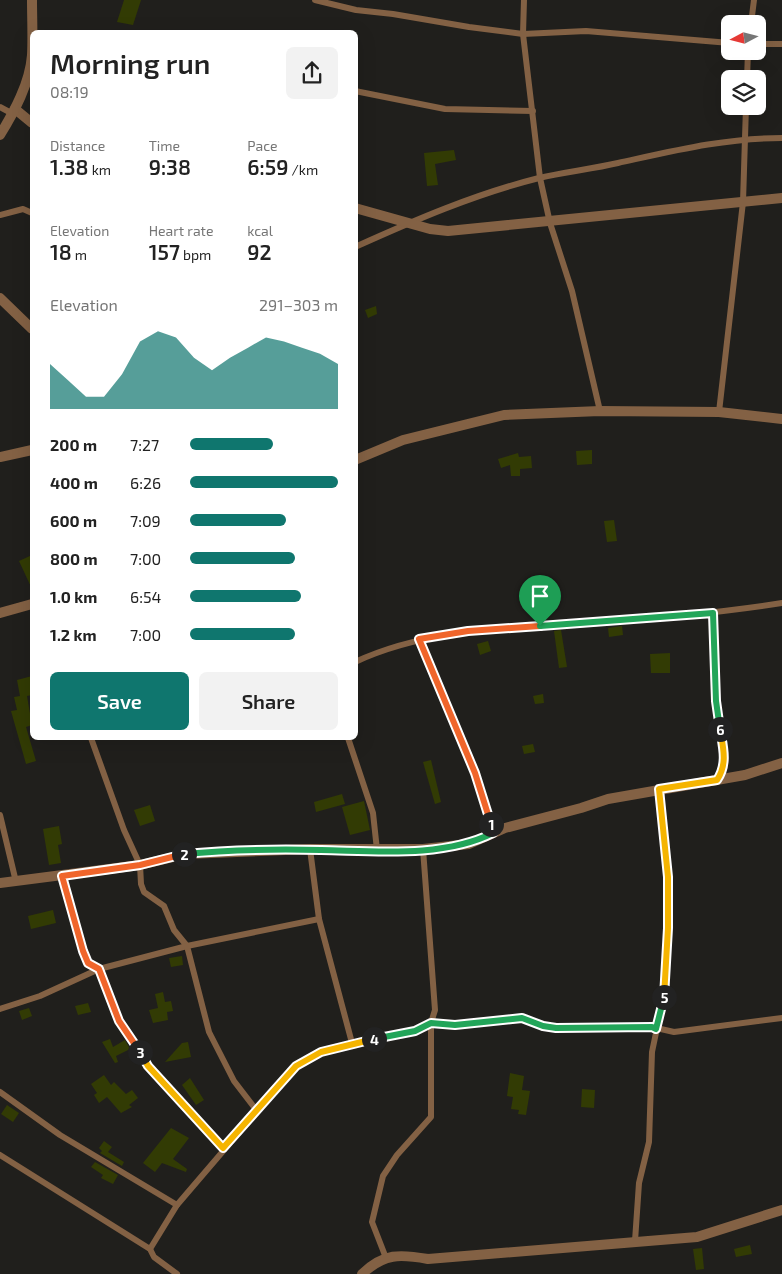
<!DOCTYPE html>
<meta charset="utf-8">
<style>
:root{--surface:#fff;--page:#f2f2f2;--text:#222;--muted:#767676;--accent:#0f766e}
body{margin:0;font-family:"Exo 2",sans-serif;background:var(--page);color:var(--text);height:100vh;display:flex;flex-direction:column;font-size:19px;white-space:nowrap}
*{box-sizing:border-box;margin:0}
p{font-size:16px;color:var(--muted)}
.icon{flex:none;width:28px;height:28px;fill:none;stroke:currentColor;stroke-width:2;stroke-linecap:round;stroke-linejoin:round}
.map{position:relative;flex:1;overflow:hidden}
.panel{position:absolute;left:30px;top:30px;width:328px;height:710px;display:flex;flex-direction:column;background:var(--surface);border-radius:8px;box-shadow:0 5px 20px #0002}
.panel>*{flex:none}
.needle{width:32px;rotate:263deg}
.fabs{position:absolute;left:721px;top:15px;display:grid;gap:10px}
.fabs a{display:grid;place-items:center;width:45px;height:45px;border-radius:8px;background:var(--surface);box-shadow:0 5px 20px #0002;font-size:25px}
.pin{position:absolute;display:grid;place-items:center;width:42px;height:42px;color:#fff;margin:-51px -21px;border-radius:50% 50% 50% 0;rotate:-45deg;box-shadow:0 0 5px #0007}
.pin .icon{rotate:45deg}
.km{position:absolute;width:25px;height:25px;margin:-12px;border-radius:50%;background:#222;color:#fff;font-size:14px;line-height:25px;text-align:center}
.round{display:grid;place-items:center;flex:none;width:52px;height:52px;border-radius:8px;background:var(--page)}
.overview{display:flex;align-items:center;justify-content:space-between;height:85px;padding:0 20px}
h1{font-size:28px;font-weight:600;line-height:38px}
.metrics{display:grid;grid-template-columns:repeat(3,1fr);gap:8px;height:85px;padding:5px 20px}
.metrics div{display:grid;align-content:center}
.metrics b{font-size:21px;font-weight:600}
.metrics small{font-size:14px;font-weight:400}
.metrics p{font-size:14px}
.chart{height:140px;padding:10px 20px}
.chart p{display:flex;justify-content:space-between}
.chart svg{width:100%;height:90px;margin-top:5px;fill:var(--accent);opacity:.7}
.action{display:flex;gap:10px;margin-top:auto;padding:10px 20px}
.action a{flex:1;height:58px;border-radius:8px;background:var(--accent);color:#fff;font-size:20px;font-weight:600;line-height:58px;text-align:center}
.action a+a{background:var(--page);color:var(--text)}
ul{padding:0 20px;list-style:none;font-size:16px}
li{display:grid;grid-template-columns:80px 60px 1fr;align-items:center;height:38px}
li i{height:12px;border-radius:6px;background:var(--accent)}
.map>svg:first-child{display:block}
</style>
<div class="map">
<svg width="782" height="1274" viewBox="0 0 782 1274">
<rect width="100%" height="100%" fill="#201f1c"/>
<g fill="#323b04">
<path d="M124,0H141L133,25L117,22Z"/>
<path d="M454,150L456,160L435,164L438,185L427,186L424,153Z"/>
<path d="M376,306L377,314L368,318L365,310Z"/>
<path d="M592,450V464L577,465L576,451Z"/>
<path d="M518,453L519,457L531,456L532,468L520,469V476H511L510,465L501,468L498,459Z"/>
<path d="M614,520L617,541L607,542L604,521Z"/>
<path d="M32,555V589L19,561Z"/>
<path d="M622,626L623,635L609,637L608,628Z"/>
<path d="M561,630L567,667L559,668L554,631Z"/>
<path d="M488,641L491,651L480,655L477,644Z"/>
<path d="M670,653V673H651L650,654Z"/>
<path d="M32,676V695L27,696L32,725L26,727L36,761L26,764L11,711L17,710L14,697L20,696L17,680Z"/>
<path d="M543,694L544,703L535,704L533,696Z"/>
<path d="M533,744L535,752L524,754L522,746Z"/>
<path d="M431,760L441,802L435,804L423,762Z"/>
<path d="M342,794L345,804L316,812L314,802Z"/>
<path d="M364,801L370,830L350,835L342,807Z"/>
<path d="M150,805L155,821L140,826L134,810Z"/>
<path d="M59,826L62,844L58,845L61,863L49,865L43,829Z"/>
<path d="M53,910L56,923L31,929L28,916Z"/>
<path d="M182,956L183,965L171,967L169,958Z"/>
<path d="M163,992L165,1002L171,1001L173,1011L167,1012L168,1020L153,1023L149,1010L158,1008L155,994Z"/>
<path d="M88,1003L91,1012L78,1015L75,1006Z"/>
<path d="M29,1008L32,1016L22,1020L19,1011Z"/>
<path d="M110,1039L113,1047L125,1040L130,1049L116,1056L118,1062L115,1063L102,1042Z"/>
<path d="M188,1042L191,1057L165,1062L182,1043Z"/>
<path d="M510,1073L524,1076L522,1090L530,1091L526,1115L518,1114L519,1110L511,1109L513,1097L507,1096Z"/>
<path d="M104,1075L111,1085L114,1082L126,1094L132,1090L138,1098L129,1105L132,1107L121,1113L107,1097L99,1103L94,1095L97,1093L91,1084Z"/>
<path d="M190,1078L204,1100L196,1105L182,1085Z"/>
<path d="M582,1089L595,1090L594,1108L581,1107Z"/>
<path d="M7,1105L19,1113L13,1122L1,1114Z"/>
<path d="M171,1128L189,1138L173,1159L187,1169L186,1172L162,1163L155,1172L143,1163Z"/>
<path d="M104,1141L112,1147L108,1152L124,1162L122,1166L100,1153L102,1151L99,1148Z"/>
<path d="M95,1162L118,1175L113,1184L101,1178L103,1175L91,1167Z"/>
<path d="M750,1245L752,1254L736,1257L734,1249Z"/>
<path d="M702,1248L704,1269L696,1270L693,1249Z"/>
</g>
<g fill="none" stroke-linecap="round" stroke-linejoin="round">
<g stroke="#836144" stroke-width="6">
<path d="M315,0L356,10L393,14L469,27L523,34L586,31L730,43"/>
<path d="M524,0L523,34L540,178L550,223L572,291L600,411"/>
<path d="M751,24L754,0"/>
<path d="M758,44H782"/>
<path d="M747,79L748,51"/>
<path d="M355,91L445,109L533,111"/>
<path d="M0,107L13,114"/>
<path d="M0,215L23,209L32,213"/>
<path d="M355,247C415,220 475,194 539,178C565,172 592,169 618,163C673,151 725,138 782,138"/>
<path d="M719,412L743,202L746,106"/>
<path d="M713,613L716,701L724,764L723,771L717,780"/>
<path d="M419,639L475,773L493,833"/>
<path d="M355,662C428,628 507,629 586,624C652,619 717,613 782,603"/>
<path d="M91,738L124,830L140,865L141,884L144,892L164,906L174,930L187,946L209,1032L234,1081L257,1111"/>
<path d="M348,738L373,813L377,850"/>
<path d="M0,815L16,882"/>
<path d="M310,849L319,919L352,1043"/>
<path d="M62,876L83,951L88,963L99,969L119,1021L148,1066L223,1149"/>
<path d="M0,1009L40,996L99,969L187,946L319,919"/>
<path d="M0,1092L60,1135L177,1205"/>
<path d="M0,1155L150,1249L154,1257L177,1274"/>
<path d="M635,1241L639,1183L649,1142L652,1052L665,990L667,964V877L659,789"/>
<path d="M150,1249L177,1205L296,1066C314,1056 332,1048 353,1043C377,1037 410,1038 431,1023L435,1010L423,849"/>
<path d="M386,1258L372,1222L383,1176L397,1155L431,1117V1023L455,1025L522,1018L556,1028L652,1027L674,1032L782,1018"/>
</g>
<g stroke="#836144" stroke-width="10">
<path d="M15,109L32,123"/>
<path d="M0,135C14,112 30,83 32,55C33,37 32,18 32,0"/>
<path d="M355,208L430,229L448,231L782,198"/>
<path d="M0,298L32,329"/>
<path d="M0,457L32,450"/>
<path d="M355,460L403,440L504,415L600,411L719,412L782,419"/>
<path d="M0,613L32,604"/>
<path d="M0,883L140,865L186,854L310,849H423L469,844L505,828L581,808L608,799L745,775L782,763"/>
<path d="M362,1274C384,1253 400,1254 428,1259L697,1237L782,1210"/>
</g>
</g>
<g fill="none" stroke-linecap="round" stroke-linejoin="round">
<defs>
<path id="split-1" d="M491,824L475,773L419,639L468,631L540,626"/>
<path id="split-2" d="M184,854C226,850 279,849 321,850C376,851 443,858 493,833L491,824"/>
<path id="split-3" d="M140,1052L119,1021L99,969L88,963L83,951L62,876L140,865L184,854"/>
<path id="split-4" d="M140,1052L148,1066L223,1148L296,1066L321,1052L374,1039"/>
<path id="split-5" d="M374,1039L415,1031L431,1023L455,1025L522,1018L543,1026L556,1028L652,1027L656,1029L664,997"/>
<path id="split-6" d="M664,997L668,928V877L659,789L717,780C728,764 723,747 720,729"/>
<path id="split-7" d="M540,626L713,613L716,701L720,729"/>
</defs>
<use href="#split-1" stroke="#fff" stroke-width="10"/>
<use href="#split-2" stroke="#fff" stroke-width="10"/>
<use href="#split-3" stroke="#fff" stroke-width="10"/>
<use href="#split-4" stroke="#fff" stroke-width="10"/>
<use href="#split-5" stroke="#fff" stroke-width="10"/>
<use href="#split-6" stroke="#fff" stroke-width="10"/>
<use href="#split-7" stroke="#fff" stroke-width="10"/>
<use href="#split-1" stroke="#f0652b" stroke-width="6"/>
<use href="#split-2" stroke="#22a559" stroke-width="6"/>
<use href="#split-3" stroke="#f0652b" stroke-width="6"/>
<use href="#split-4" stroke="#f5b400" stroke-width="6"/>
<use href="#split-5" stroke="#22a559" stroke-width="6"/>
<use href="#split-6" stroke="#f5b400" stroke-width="6"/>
<use href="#split-7" stroke="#22a559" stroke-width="6"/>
</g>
</svg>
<div class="fabs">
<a><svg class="needle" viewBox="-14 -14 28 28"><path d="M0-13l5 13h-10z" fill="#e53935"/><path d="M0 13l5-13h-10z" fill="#767676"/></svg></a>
<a><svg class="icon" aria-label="layers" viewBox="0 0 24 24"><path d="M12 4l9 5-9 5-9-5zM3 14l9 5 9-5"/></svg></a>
</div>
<div class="pin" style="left:540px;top:626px;background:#1e9e55"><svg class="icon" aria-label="arrive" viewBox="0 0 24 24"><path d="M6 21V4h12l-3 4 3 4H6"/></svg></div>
<b class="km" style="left:491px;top:824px">1</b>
<b class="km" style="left:184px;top:854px">2</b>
<b class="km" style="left:140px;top:1052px">3</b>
<b class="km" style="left:374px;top:1039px">4</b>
<b class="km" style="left:664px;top:997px">5</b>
<b class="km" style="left:720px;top:729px">6</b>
<section class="panel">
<div class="overview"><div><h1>Morning run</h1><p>08:19</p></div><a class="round"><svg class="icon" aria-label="share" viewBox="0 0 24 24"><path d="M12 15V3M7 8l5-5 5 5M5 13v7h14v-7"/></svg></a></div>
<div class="metrics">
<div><p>Distance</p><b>1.38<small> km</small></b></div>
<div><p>Time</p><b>9:38</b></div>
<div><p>Pace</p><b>6:59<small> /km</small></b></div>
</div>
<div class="metrics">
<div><p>Elevation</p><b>18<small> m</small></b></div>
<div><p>Heart rate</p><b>157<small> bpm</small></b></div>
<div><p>kcal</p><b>92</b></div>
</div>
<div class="chart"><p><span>Elevation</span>291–303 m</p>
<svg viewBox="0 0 160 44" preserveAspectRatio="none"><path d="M0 44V22L10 30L20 38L30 38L40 27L50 11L60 6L70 9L80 19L90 25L100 19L110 14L120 9L130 11L140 14L150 17L160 22V44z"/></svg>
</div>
<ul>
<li><b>200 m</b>7:27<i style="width:56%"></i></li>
<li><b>400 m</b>6:26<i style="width:100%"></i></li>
<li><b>600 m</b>7:09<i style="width:65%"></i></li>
<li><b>800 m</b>7:00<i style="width:71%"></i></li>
<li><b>1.0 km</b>6:54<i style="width:75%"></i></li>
<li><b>1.2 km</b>7:00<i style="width:71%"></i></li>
</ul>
<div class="action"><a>Save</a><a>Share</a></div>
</section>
</div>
